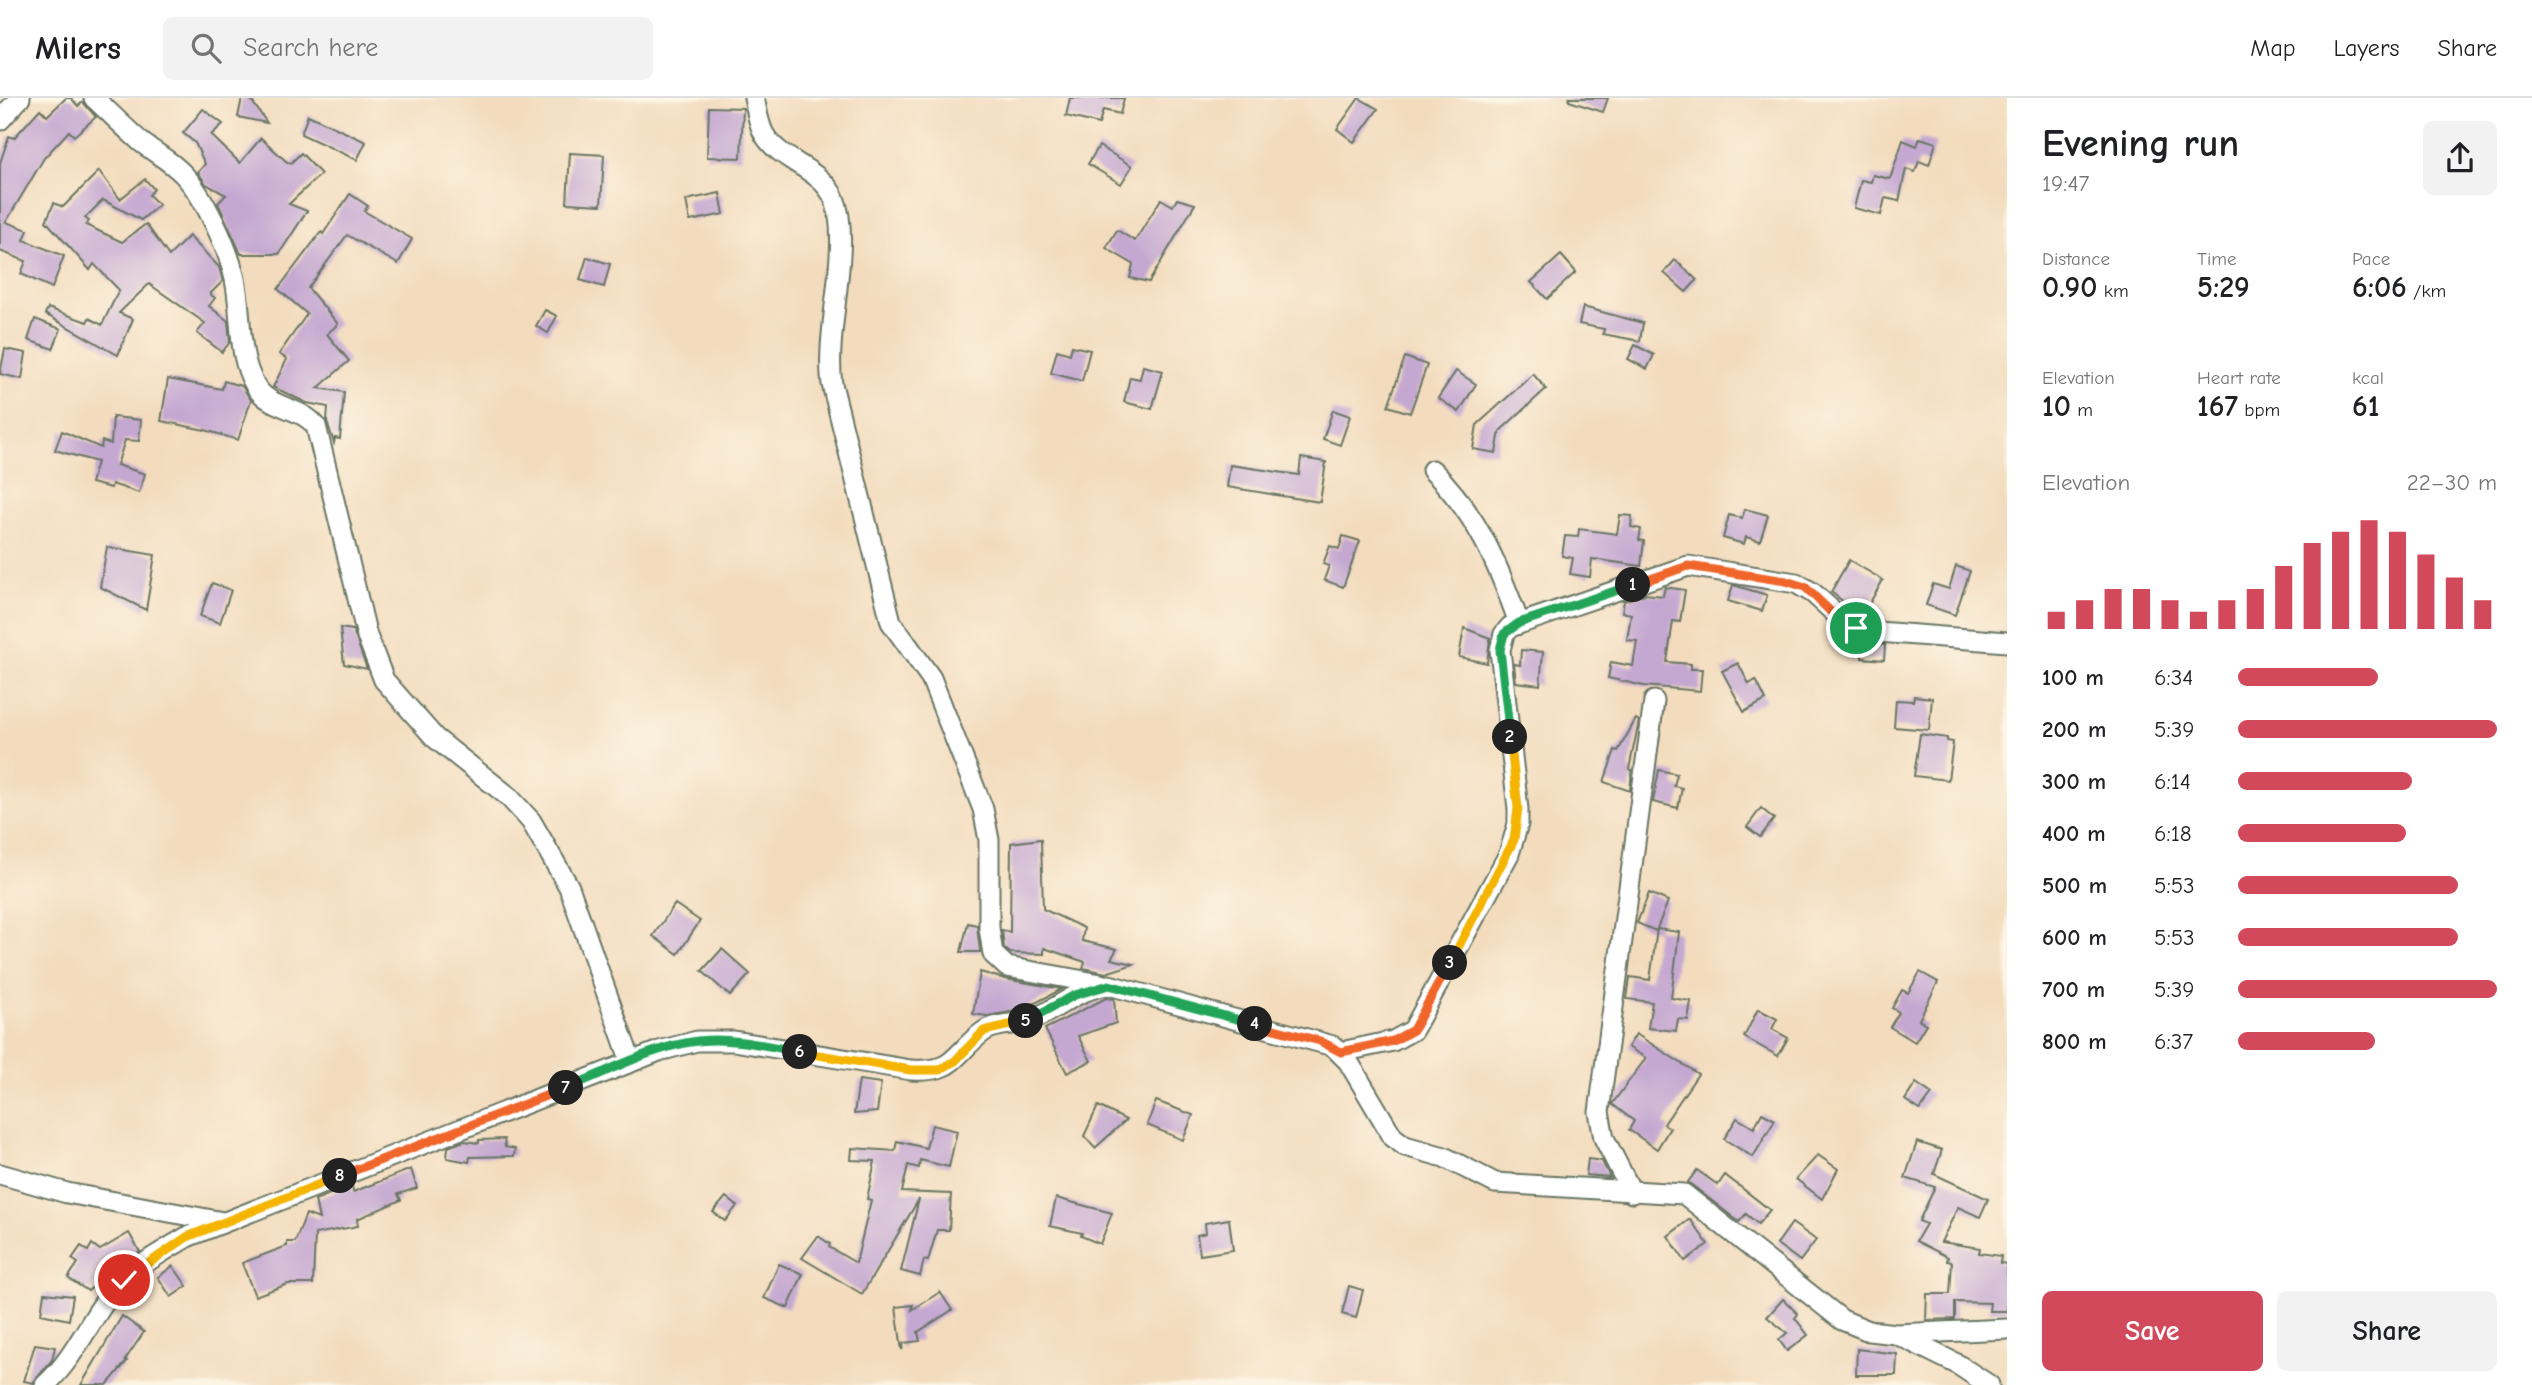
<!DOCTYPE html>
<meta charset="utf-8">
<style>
:root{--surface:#fff;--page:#f2f2f2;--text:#202124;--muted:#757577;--line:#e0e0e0;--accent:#d1495b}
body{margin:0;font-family:"Comic Neue",sans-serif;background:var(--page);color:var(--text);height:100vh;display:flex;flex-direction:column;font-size:26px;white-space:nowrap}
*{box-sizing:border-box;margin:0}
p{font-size:23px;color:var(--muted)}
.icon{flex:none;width:38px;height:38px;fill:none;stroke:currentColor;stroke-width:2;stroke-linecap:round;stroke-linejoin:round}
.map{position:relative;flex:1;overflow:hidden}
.side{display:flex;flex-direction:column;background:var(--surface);width:525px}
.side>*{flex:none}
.pin{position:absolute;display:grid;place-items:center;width:60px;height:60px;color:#fff;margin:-30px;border:4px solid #fff;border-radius:50%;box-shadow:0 2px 7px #0007}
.km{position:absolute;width:35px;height:35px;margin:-18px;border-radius:50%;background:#222;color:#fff;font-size:19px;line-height:35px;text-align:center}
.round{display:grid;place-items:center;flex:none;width:74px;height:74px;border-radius:10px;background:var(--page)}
.summary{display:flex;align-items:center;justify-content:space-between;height:119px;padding:0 35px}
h1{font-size:38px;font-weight:700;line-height:52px}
.stats{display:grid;grid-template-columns:repeat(3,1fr);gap:10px;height:119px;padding:7px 35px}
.stats div{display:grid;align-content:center}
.stats b{font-size:30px;font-weight:700}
.stats small{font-size:19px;font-weight:400}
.stats p{font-size:19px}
.chart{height:196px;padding:14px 35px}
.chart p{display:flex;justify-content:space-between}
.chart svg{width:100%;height:126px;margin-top:7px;stroke:var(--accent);stroke-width:6}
.action{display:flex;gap:14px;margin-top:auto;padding:14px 35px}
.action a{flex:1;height:80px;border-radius:10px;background:var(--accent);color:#fff;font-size:28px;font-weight:700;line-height:80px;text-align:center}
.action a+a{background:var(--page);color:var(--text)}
ul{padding:0 35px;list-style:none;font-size:23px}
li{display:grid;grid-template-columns:112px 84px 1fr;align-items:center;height:52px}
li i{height:18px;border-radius:9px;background:var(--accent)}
header{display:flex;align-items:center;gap:42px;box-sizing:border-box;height:98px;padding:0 35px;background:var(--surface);border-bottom:2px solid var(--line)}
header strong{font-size:33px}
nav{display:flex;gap:38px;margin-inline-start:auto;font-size:24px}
.search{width:490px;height:63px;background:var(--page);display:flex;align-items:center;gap:18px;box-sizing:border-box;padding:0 24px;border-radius:10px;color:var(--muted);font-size:26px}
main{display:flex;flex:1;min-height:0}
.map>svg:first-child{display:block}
</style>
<header>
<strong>Milers</strong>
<div class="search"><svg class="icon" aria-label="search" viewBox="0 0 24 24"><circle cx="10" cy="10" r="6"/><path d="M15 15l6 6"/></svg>Search here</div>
<nav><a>Map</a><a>Layers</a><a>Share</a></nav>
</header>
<main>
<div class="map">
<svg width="2007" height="1287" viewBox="0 0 2007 1287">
<rect width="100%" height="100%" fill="#fcf5e5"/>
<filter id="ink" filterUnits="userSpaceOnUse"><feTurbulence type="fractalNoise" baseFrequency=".0143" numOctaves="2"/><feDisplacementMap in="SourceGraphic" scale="14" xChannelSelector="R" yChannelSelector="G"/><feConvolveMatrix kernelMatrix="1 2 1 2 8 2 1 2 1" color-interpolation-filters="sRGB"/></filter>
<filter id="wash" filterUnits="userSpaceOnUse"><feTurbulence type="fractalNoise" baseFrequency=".00686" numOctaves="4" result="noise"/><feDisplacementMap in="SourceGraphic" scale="28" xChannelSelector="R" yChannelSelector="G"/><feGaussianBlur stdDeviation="1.57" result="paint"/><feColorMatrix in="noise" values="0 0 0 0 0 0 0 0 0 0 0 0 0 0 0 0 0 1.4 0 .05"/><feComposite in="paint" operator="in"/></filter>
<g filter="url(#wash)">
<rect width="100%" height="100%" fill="#f3dcbd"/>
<g id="blocks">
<g fill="#c5a8d1">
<path d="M66,0H71L78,8L83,4L96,19L74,38L69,33L44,60L6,124L28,132L24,142L64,158L52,190L21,176L26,163L0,153V65L9,38L14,40L40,11L47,18Z"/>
<path d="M242,0L251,2L267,25L238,19Z"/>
<path d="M1070,0H1124L1120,16L1103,12L1099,26L1066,18Z"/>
<path d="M1359,0L1378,11L1354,44L1337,31Z"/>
<path d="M1569,0H1608L1603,14L1569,3Z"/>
<path d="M709,9L743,10L741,60L707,59Z"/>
<path d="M203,11L223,26L211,37L240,65L261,40L287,64L291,65L301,55L321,76L289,106L307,113L279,156H241L218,105L226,97L206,86L198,74L205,66L195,45L183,35Z"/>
<path d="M308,17L366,44L357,62L301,36Z"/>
<path d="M1920,40L1936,45L1929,67L1919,63L1915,74L1906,71L1899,103L1885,100L1881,117L1854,110L1861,82L1871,84L1873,77L1890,81L1903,42L1917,48Z"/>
<path d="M1099,48L1132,68L1121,86L1088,66Z"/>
<path d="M570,55L604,57L601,107L567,105Z"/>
<path d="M99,73L120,101L145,81L154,91L149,97L159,107L141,122L103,102L85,120L89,123L86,127L122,144L146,126L169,158L189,138L219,169L223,183L210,196L215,200L209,208L228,223L230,244L222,254L197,235L205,225L149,186L119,215L133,221L118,257L45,216L48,210L87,224L89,220L102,227L119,192L94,166L90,172L46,123L54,105L63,109Z"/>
<path d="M720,95L724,116L690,123L686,102Z"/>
<path d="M350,96L368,108L364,113L412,141L398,166L347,137L308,190L338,226L327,236L349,263L318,290L344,294L340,341L335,340L334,345L327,323L328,309L307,305L273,289L287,261L279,256L307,216L278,191L321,134L323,136Z"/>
<path d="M1161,101L1173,108L1177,101L1195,106L1149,184L1130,180L1133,166L1106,150L1117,132L1135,143Z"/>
<path d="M1561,157L1576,174L1547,201L1531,184Z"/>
<path d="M587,159L610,166L604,189L580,182Z"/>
<path d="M1675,162L1697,182L1686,194L1664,175Z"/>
<path d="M1583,209L1643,225L1640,243L1603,236L1604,231L1579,226Z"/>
<path d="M545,212L557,218L548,235L536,228Z"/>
<path d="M35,221L61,231L53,251L28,242Z"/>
<path d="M1635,247L1654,257L1647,271L1628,261Z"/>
<path d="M1072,248L1090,252L1082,283L1051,275L1057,252L1070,256Z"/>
<path d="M5,251L26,255L22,281L0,276Z"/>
<path d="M1405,259L1427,267L1410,315L1388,308Z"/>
<path d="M1143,268L1163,273L1152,311L1124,304L1130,279L1140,281Z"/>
<path d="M1456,273L1476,286L1459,314L1438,300Z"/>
<path d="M1533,276L1546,291L1500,333L1496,355L1473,351L1477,327Z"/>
<path d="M168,281L222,291L224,283L242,288L251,302L238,342L205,332L161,323Z"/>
<path d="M1333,312L1350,318L1340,347L1323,341Z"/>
<path d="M113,319L141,322L139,343L125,342L117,367L145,376L139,395L112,386L111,390L91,385L97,364L55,352L62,333L101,350L102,343L111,346Z"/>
<path d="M1301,360L1326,364L1320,404L1227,389L1230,367L1299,377Z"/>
<path d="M1745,411L1768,417L1760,443L1746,439L1744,446L1723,440L1729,417L1742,420Z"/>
<path d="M1620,417L1632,418L1631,429L1641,431L1639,442L1644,443L1641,468L1592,461L1590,479L1570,476L1573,460L1562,458L1565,438L1578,439L1579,431L1617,436Z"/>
<path d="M1343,438L1360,443L1343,489L1324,482L1329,468L1323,466L1330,448L1339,451Z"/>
<path d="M107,449L155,457L146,512L100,489Z"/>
<path d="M1849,462L1883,482L1862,518L1831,494Z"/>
<path d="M1956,468L1970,473L1955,517L1926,507L1933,486L1949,491Z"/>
<path d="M212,485L231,492L220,525L200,518Z"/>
<path d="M1733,487L1767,497L1762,513L1728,503Z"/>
<path d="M1665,489L1685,492L1680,524L1673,523L1667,564L1691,566V571H1702L1700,593L1644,588L1608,580L1611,564L1633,568L1637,543L1627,542L1631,516L1622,514L1624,503L1645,496L1663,498Z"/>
<path d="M340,530L353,532L367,571L344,566Z"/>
<path d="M1464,530L1490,540L1487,565L1459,559Z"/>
<path d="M1863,545L1885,547L1884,562L1862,560Z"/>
<path d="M1521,552L1543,554L1540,587L1516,584L1514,566L1520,567Z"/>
<path d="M1738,565L1749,586L1756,582L1766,602L1744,614L1722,573Z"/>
<path d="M1914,598L1932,600L1929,632L1894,629L1896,602L1913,603Z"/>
<path d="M1636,621L1639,623L1629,671L1632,672L1630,693L1604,684L1615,652L1618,653Z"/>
<path d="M1920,636L1947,640V643L1953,644L1948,682L1914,678Z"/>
<path d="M1659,672L1677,676L1674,688L1682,690L1678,710L1653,704Z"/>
<path d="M1761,710L1774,721L1760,739L1747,729Z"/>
<path d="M1041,741L1043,811L1084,830L1082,843L1117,851L1111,861L1134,866L1106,875L1083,870L1085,864L1044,850V856L1010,855L1004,850L1002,832L1010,834L1011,745Z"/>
<path d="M1649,795L1668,803L1656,833L1637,825Z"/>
<path d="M675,806L700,823L678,856L653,838Z"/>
<path d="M968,825L977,827L980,854H961Z"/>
<path d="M1657,831L1679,834L1671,900L1691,903L1688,922L1678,921L1676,933L1648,930L1652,904L1627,901L1630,879L1650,882Z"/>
<path d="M722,851L750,876L730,898L702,873Z"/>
<path d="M980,874L1005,881L1062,891L1022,912L987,918L973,916Z"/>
<path d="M1920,874L1938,884L1919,922L1926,926L1915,944L1890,929L1899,914L1892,910L1902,892L1908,895Z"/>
<path d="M1106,900L1114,901L1116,925L1078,938L1091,963L1067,975L1045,931Z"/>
<path d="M1758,911L1777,921L1772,931L1788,940L1778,958L1744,939Z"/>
<path d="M1636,936L1698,976L1664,1026L1670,1030L1657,1051L1629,1032L1634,1023L1612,1006L1646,960L1628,949Z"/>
<path d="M859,982L881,985L877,1014L854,1016Z"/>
<path d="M1916,985L1932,996L1920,1012L1905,1002Z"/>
<path d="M1156,1003L1193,1017L1183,1042L1147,1027Z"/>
<path d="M1098,1008L1126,1022L1095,1050L1084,1038Z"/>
<path d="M1762,1015L1775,1022L1753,1059L1724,1041L1737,1020L1754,1030Z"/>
<path d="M932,1027L957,1033L949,1069L920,1062L919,1070L908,1067L902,1094L951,1096L949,1132H937L928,1163L924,1162L920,1178L901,1173L919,1101L862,1196L802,1160L818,1138L830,1146L829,1149L856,1165L871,1102L867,1101L875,1063L851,1062L852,1050L895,1053L897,1043L926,1050Z"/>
<path d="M504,1041L505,1049L515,1051L514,1058L470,1059L469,1064L447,1060L448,1049L464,1043L479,1045V1042Z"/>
<path d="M1917,1044L1942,1052L1934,1076L1988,1101L1980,1119L1958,1109L1941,1144L1980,1150L1979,1155L2001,1158L2000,1165L2007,1166V1213H1989L1990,1205L1955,1204V1221L1926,1222L1927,1196H1950L1952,1164L1947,1163L1948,1159L1916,1143L1926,1126L1919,1123L1935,1089L1905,1080Z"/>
<path d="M1818,1057L1838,1071L1822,1101L1796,1081Z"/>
<path d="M1588,1061L1602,1063L1610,1079L1586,1077Z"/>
<path d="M411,1071L417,1090L398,1096L401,1102L357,1121L358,1128L315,1136L313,1186H288L255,1198L242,1165L287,1148V1144H295L306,1116L319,1121L315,1102L352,1087L353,1094Z"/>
<path d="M1697,1072L1718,1087L1725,1077L1770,1112L1758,1126L1746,1116L1739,1124L1688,1084Z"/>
<path d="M726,1099L737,1108L725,1123L713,1114Z"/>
<path d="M1056,1100L1112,1115L1100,1146L1081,1138L1082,1135L1050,1128Z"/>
<path d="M1229,1121L1233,1152L1200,1157L1197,1137L1206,1135L1205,1125Z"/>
<path d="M1690,1121L1708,1146L1685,1163L1668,1138Z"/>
<path d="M1792,1125L1816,1142L1800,1163L1777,1146Z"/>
<path d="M129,1135L140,1154L117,1168L88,1193L68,1180L78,1165L72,1161L81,1148L88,1153L92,1146L100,1152Z"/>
<path d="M779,1166L803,1176L788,1210L764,1200Z"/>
<path d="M173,1168L187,1188L171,1199L158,1179Z"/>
<path d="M1349,1188L1363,1192L1356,1220L1342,1216Z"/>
<path d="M940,1194L952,1212L918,1234L920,1243L904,1245L902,1252L896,1209L913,1207L912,1212Z"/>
<path d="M44,1195L73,1198L69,1222L41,1216Z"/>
<path d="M1783,1201L1798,1216L1795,1220L1808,1237L1787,1253L1779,1242L1787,1235L1767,1219Z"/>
<path d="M122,1218L144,1234L125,1262L127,1263L107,1287H81Z"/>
<path d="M35,1246L55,1249L52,1262L33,1285L24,1283Z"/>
<path d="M1857,1251L1897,1256L1896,1277H1856Z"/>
</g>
</g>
</g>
<g filter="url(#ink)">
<use href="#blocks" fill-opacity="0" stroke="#697564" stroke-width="2"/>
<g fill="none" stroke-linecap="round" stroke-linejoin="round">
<defs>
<g id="minor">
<path d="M94,0C109,14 125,30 141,44C155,55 171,63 184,77C204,98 227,148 234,177C243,213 236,255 255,287C268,311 300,308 316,328L367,538L384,582L435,640L508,698L531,723L569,789L631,964"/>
<path d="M754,0C757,12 758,25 764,36C780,64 820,69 834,100C853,144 824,233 832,286L891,524L931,580L983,711L989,742V830L993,856L1007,869L1101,886"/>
<path d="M0,22L20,0"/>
<path d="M1432,372C1478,418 1497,464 1519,525"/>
<path d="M1341,954L1393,943L1413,932L1509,756L1518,726V711L1500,552L1504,536L1510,529L1688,468L1796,485L1813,495L1847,526L1865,533L2007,544"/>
<path d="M0,1076L67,1095L223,1124"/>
<path d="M1632,1095L1604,1040L1599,1014L1654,603"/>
<path d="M1898,1237L1957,1266L1989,1287"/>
<path d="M45,1287C75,1260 88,1224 112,1194C132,1170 160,1155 187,1139L659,953L697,943H734L911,972C956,975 953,956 983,934C996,924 1016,928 1031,922C1058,911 1078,890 1109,887L1333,948L1348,963L1393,1039L1405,1048L1444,1059L1495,1085L1684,1096L1842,1222L1869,1233L1896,1236L2007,1231"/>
</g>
</defs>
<use href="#minor" stroke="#697564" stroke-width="23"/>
<use href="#minor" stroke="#fff" stroke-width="19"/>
</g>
</g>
<g fill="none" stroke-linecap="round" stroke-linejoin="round" filter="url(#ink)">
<defs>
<path id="split-1" d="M1633,487L1688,468L1786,483L1805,489L1831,514L1856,530"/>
<path id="split-2" d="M1510,639L1500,552L1504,536L1519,525L1633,487"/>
<path id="split-3" d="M1450,865L1514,742L1518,710L1510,639"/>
<path id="split-4" d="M1255,926L1320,943L1341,954L1393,943L1413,932L1450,865"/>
<path id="split-5" d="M1026,923L1075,897L1109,887L1255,926"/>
<path id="split-6" d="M800,954L911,972H939L955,963L984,933L1026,923"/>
<path id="split-7" d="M566,990C608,974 654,948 698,943C732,939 767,948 800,954"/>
<path id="split-8" d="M340,1078L566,990"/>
<path id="split-9" d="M124,1182L187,1139L340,1078"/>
</defs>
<use href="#split-1" stroke="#fff" stroke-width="14"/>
<use href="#split-2" stroke="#fff" stroke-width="14"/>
<use href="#split-3" stroke="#fff" stroke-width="14"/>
<use href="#split-4" stroke="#fff" stroke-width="14"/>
<use href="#split-5" stroke="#fff" stroke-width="14"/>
<use href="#split-6" stroke="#fff" stroke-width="14"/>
<use href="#split-7" stroke="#fff" stroke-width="14"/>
<use href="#split-8" stroke="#fff" stroke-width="14"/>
<use href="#split-9" stroke="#fff" stroke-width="14"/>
<use href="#split-1" stroke="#f0652b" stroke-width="9"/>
<use href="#split-2" stroke="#22a559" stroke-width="9"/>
<use href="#split-3" stroke="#f5b400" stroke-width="9"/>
<use href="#split-4" stroke="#f0652b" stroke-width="9"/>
<use href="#split-5" stroke="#22a559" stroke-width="9"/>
<use href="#split-6" stroke="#f5b400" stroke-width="9"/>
<use href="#split-7" stroke="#22a559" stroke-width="9"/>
<use href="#split-8" stroke="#f0652b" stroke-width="9"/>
<use href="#split-9" stroke="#f5b400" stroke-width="9"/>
</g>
</svg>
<div class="pin" style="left:1856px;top:530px;background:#1e9e55"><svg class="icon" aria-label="arrive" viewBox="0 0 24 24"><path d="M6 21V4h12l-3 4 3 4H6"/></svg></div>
<div class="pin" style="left:124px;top:1182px;background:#d93025"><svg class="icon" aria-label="check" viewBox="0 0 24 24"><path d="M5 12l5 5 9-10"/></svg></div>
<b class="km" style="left:1633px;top:487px">1</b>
<b class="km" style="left:1510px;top:639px">2</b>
<b class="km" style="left:1450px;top:865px">3</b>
<b class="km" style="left:1255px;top:926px">4</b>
<b class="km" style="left:1026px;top:923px">5</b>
<b class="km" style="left:800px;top:954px">6</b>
<b class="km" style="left:566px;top:990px">7</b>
<b class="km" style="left:340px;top:1078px">8</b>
</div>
<section class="side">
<div class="summary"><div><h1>Evening run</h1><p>19:47</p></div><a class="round"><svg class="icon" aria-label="share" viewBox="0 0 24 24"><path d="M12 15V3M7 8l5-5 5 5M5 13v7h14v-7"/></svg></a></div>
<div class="stats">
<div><p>Distance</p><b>0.90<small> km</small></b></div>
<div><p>Time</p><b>5:29</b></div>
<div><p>Pace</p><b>6:06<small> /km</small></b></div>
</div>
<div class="stats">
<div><p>Elevation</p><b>10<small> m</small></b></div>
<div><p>Heart rate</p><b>167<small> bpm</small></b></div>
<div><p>kcal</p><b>61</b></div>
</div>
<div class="chart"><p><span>Elevation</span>22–30 m</p>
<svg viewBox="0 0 160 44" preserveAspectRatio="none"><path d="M5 44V38M15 44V34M25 44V30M35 44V30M45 44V34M55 44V38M65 44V34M75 44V30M85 44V22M95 44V14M105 44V10M115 44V6M125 44V10M135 44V18M145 44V26M155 44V34"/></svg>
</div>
<ul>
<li><b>100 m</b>6:34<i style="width:54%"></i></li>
<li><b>200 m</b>5:39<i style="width:100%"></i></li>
<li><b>300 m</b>6:14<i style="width:67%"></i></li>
<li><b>400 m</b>6:18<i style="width:65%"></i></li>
<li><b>500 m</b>5:53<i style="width:85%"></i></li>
<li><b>600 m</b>5:53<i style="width:85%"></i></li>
<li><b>700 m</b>5:39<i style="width:100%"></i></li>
<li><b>800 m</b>6:37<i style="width:53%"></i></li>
</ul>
<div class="action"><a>Save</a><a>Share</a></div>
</section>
</main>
